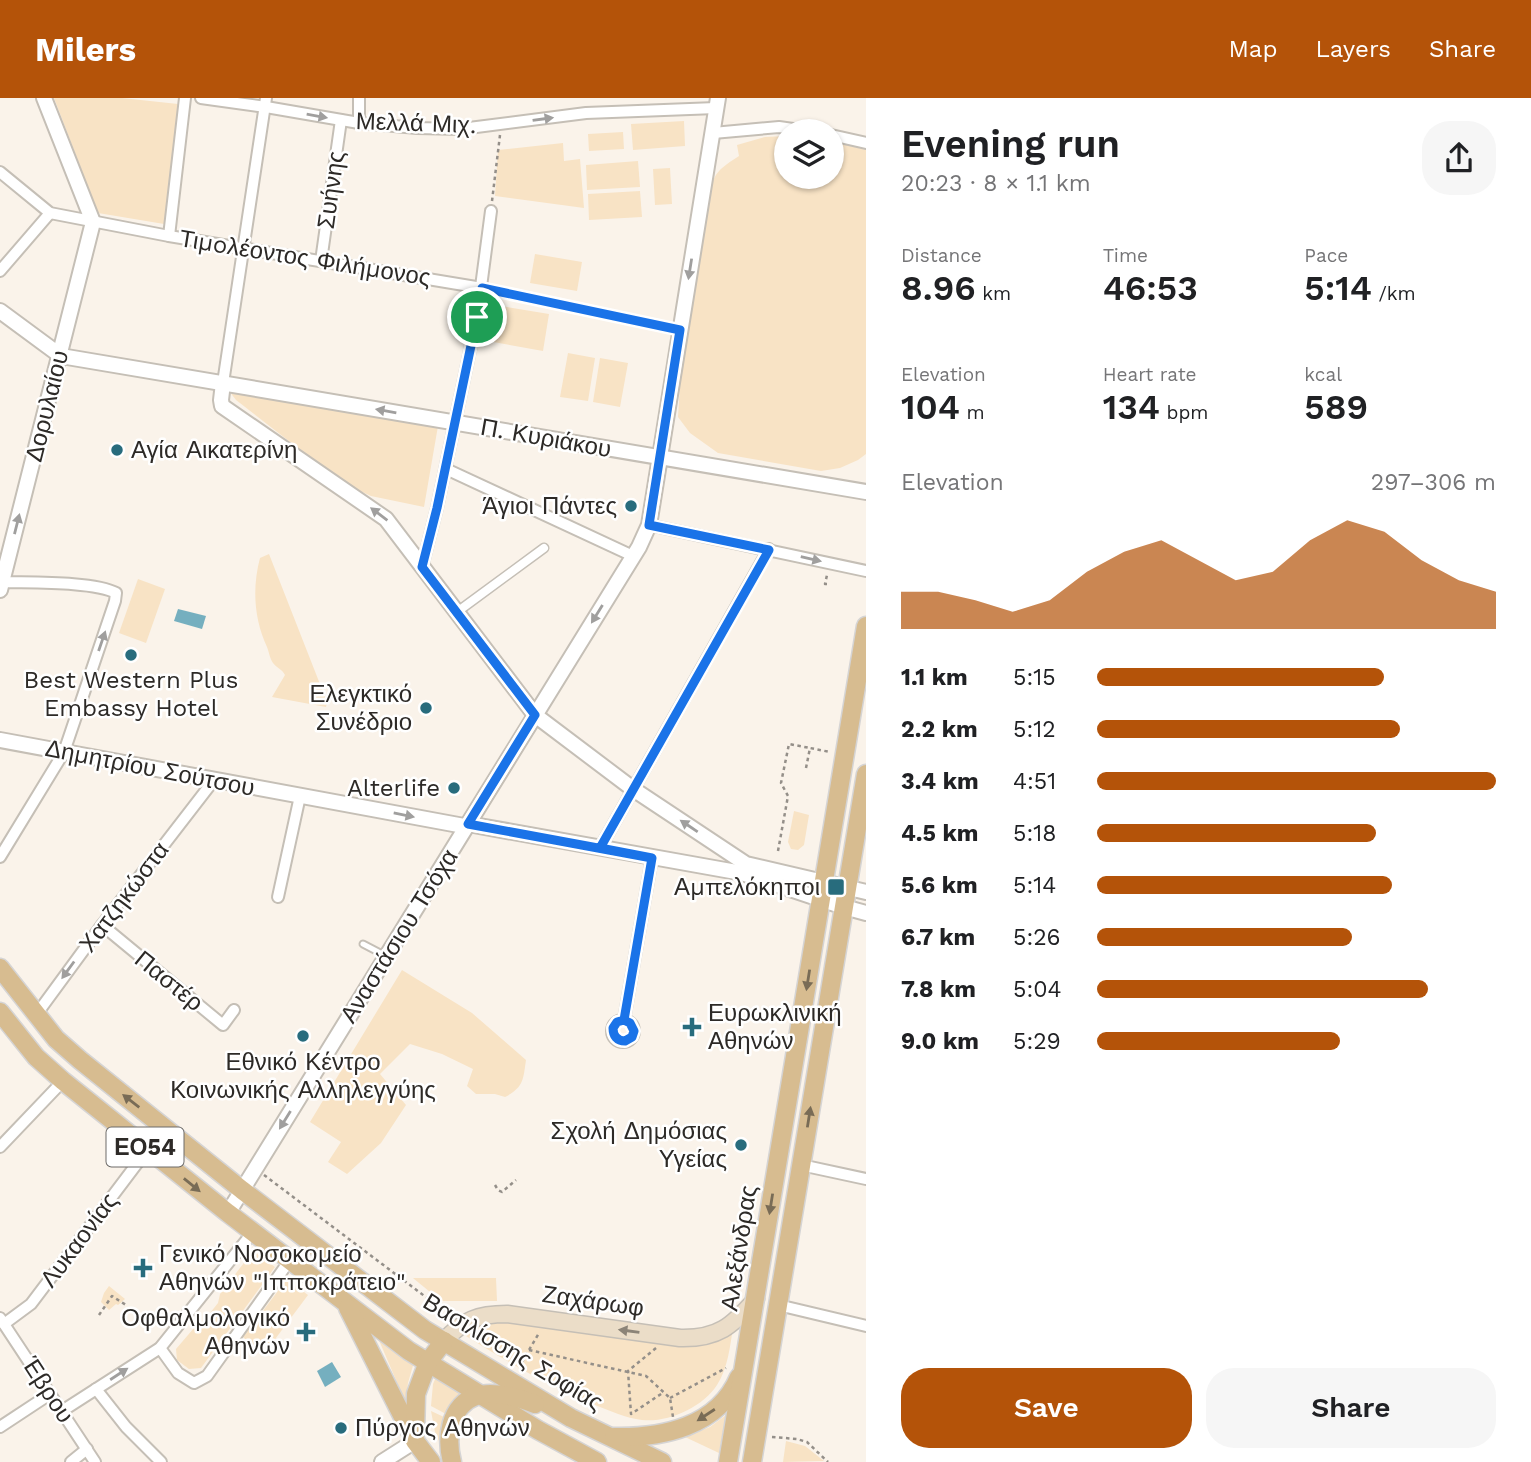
<!DOCTYPE html>
<meta charset="utf-8">
<style>
:root{--surface:#fff;--page:#f6f6f6;--text:#202124;--muted:#757577;--accent:#b45309}
body{margin:0;font-family:"Work Sans",sans-serif;background:var(--page);color:var(--text);height:100vh;display:flex;flex-direction:column;font-size:26px;white-space:nowrap}
*{box-sizing:border-box;margin:0}
p{font-size:23px;color:var(--muted)}
.icon{flex:none;width:38px;height:38px;fill:none;stroke:currentColor;stroke-width:2;stroke-linecap:round;stroke-linejoin:round}
.map{position:relative;flex:1;overflow:hidden}
.sheet{display:flex;flex-direction:column;background:var(--surface);width:665px}
.sheet>*{flex:none}
.buttons{position:absolute;left:774px;top:21px;display:grid;gap:14px}
.buttons a{display:grid;place-items:center;width:70px;height:70px;border-radius:50%;background:var(--surface);box-shadow:0 2px 5px #0004;font-size:35px}
.pin{position:absolute;display:grid;place-items:center;width:60px;height:60px;color:#fff;margin:-30px;border:4px solid #fff;border-radius:50%;box-shadow:0 2px 7px #0007}
.round{display:grid;place-items:center;flex:none;width:74px;height:74px;border-radius:28px;background:var(--page)}
.summary{display:flex;align-items:center;justify-content:space-between;height:119px;padding:0 35px}
h1{font-size:38px;font-weight:600;line-height:52px}
.metrics{display:grid;grid-template-columns:repeat(3,1fr);gap:10px;height:119px;padding:7px 35px}
.metrics div{display:grid;align-content:center}
.metrics b{font-size:35px;font-weight:600}
.metrics small{font-size:19px;font-weight:400}
.metrics p{font-size:19px}
.chart{height:196px;padding:14px 35px}
.chart p{display:flex;justify-content:space-between}
.chart svg{width:100%;height:126px;margin-top:7px;fill:var(--accent);opacity:.7}
.cta{display:flex;gap:14px;margin-top:auto;padding:14px 35px}
.cta a{flex:1;height:80px;border-radius:28px;background:var(--accent);color:#fff;font-size:28px;font-weight:600;line-height:80px;text-align:center}
.cta a+a{background:var(--page);color:var(--text)}
ul{padding:0 35px;list-style:none;font-size:23px}
li{display:grid;grid-template-columns:112px 84px 1fr;align-items:center;height:52px}
li i{height:18px;border-radius:9px;background:var(--accent)}
header{display:flex;align-items:center;gap:42px;box-sizing:border-box;height:98px;padding:0 35px;background:var(--accent);color:#fff}
header strong{font-size:33px}
nav{display:flex;gap:38px;margin-inline-start:auto;font-size:24px}
main{display:flex;flex:1;min-height:0}
.map>svg:first-child{display:block}
</style>
<header>
<strong>Milers</strong>
<nav><a>Map</a><a>Layers</a><a>Share</a></nav>
</header>
<main>
<div class="map">
<svg width="866" height="1364" viewBox="0 0 866 1364">
<rect width="100%" height="100%" fill="#faf3ea"/>
<g fill="#f8e3c5">
<path d="M54,0H122L178,6L164,126L98,115Z"/>
<path d="M684,23L685,48L633,52L631,26Z"/>
<path d="M623,34L624,51L589,53L588,36Z"/>
<path d="M786,38V79H831V43L866,52V356L858,362L840,370L821,373L718,355L690,335L678,319L680,286L676,285L705,110H709C713,78 711,76 739,58L737,47L765,39Z"/>
<path d="M563,45L564,63L580,61L584,110L495,98L498,52Z"/>
<path d="M638,63L640,89L587,92L586,67Z"/>
<path d="M670,70L672,106L655,107L653,71Z"/>
<path d="M640,93L642,119L589,122L588,96Z"/>
<path d="M535,156L582,164L577,193L530,185Z"/>
<path d="M494,207L549,216L543,253L488,243Z"/>
<path d="M568,255L595,260L588,303L560,299Z"/>
<path d="M600,260L628,265L620,309L593,304Z"/>
<path d="M223,285L438,328L424,409L371,398L343,385L236,302Z"/>
<path d="M269,456L327,604L326,609L272,599L285,577C282,571 277,570 273,565C270,561 269,554 267,549C254,521 252,490 260,460Z"/>
<path d="M138,481L165,491L146,545L119,535Z"/>
<path d="M794,713L809,717L804,747L798,752L791,751L788,744Z"/>
<path d="M402,872L472,915L526,962C523,982 524,989 505,999L495,996H476L467,988L473,971L442,956L410,946L380,976L406,1007L381,1045L347,1076L328,1064L341,1044L310,1024Z"/>
<path d="M253,1153L275,1169L201,1270L189,1271L177,1262L176,1251L194,1230L202,1225L218,1205L220,1196Z"/>
<path d="M413,1180H496L497,1203H441Z"/>
<path d="M287,1181L308,1197L264,1256L243,1239Z"/>
<path d="M109,1188L125,1201L118,1207L116,1206L109,1212L101,1204L104,1195Z"/>
<path d="M495,1222L644,1242L708,1247L733,1230C730,1248 728,1270 717,1287C703,1309 668,1325 642,1322C626,1320 610,1313 595,1307C547,1287 502,1261 458,1233Z"/>
<path d="M375,1233L414,1264L408,1285L406,1302L405,1303Z"/>
<path d="M436,1279L460,1295L446,1316L431,1308L433,1286Z"/>
<path d="M431,1313L444,1319L442,1327L441,1348L435,1334Z"/>
<path d="M726,1317L719,1355L685,1339L710,1329Z"/>
<path d="M786,1343L805,1348L824,1363L783,1364Z"/>
</g>
<g fill="#75afbf">
<path d="M178,511L206,518L202,531L174,523Z"/>
<path d="M332,1264L341,1279L325,1289L317,1273Z"/>
</g>
<g fill="none" stroke-linecap="round" stroke-linejoin="round">
<defs>
<path id="service" d="M363,846L386,858"/>
<g id="pedestrian">
<path d="M482,190L680,232"/>
<path d="M457,514L544,450"/>
</g>
<g id="minor">
<path d="M201,0L266,9L359,25L417,30L461,31L586,15L716,10"/>
<path d="M359,0V25"/>
<path d="M713,35L779,29L807,33"/>
<path d="M831,37L866,45"/>
<path d="M0,74L50,115L169,138L482,190"/>
<path d="M169,138L185,0"/>
<path d="M321,163L341,22"/>
<path d="M0,173L50,115"/>
<path d="M223,285L266,0"/>
<path d="M446,371L633,458"/>
<path d="M649,427L866,473"/>
<path d="M422,469L437,410L477,219L491,113"/>
<path d="M600,750L769,451"/>
<path d="M0,759L64,654L115,503L116,495C94,483 29,485 2,484"/>
<path d="M278,799L300,698"/>
<path d="M102,827L223,927L234,912"/>
<path d="M36,917L102,827L214,682"/>
<path d="M624,922L652,760"/>
<circle cx="623" cy="933" r="11"/>
<path d="M0,1049L63,983"/>
<path d="M801,1067L866,1081"/>
<path d="M778,1207L866,1228"/>
<path d="M0,1220L95,1364"/>
<path d="M4,1226L31,1206L148,1051"/>
<path d="M160,1250L178,1275L194,1285L207,1278L290,1162"/>
<path d="M96,1291L126,1329L161,1364"/>
<path d="M62,1313L160,1250L253,1134"/>
<path d="M0,1329L50,1296"/>
<path d="M71,1364L87,1351"/>
</g>
<g id="tertiary">
<path d="M0,213L61,258L866,394"/>
<path d="M223,285L221,302L222,308L386,421L535,617L633,691L746,766L866,794"/>
<path d="M0,492L93,124L44,0"/>
<path d="M0,642L464,728L468,726L742,775L844,809L866,815"/>
<path d="M228,1115L639,449L649,427L718,0"/>
<path d="M382,1364L415,1343"/>
</g>
<path id="secondary" d="M444,1243C463,1222 478,1216 507,1216L680,1240C718,1241 732,1228 756,1201"/>
<g id="primary">
<path d="M0,870L56,941L80,962L242,1092L425,1232L571,1320L662,1364"/>
<path d="M0,914L36,959L63,983L228,1115L409,1253L538,1332L597,1364"/>
<path d="M348,1210L415,1343L431,1364"/>
<path d="M415,1337L416,1296L428,1264L444,1243"/>
<path d="M614,1339C662,1340 718,1329 739,1279"/>
<path d="M452,1364C446,1341 449,1308 476,1298C493,1292 519,1300 535,1306"/>
<path d="M728,1364L866,528"/>
<path d="M752,1364L866,676"/>
</g>
</defs>
<use href="#service" stroke="#c5bfb6" stroke-width="9"/>
<use href="#pedestrian" stroke="#c5bfb6" stroke-width="11"/>
<use href="#minor" stroke="#c5bfb6" stroke-width="14"/>
<use href="#tertiary" stroke="#c5bfb6" stroke-width="18"/>
<use href="#secondary" stroke="#c5bfb6" stroke-width="19"/>
<use href="#primary" stroke="#d5d4d4" stroke-width="21"/>
<g stroke="#948f89" stroke-width="2.5" stroke-dasharray="3.5 3.5" stroke-linecap="butt">
<path d="M492,103L500,37"/>
<path d="M827,486H825L827,477"/>
<path d="M806,670L810,650L830,654"/>
<path d="M778,753L788,698L781,685L789,646L810,650"/>
<path d="M264,1077L443,1212"/>
<path d="M495,1087L498,1092L502,1094L516,1082"/>
<path d="M99,1217L112,1198L126,1207"/>
<path d="M656,1250L628,1273L631,1316L664,1294"/>
<path d="M529,1252L646,1278L670,1300L673,1319"/>
<path d="M522,1264L539,1235"/>
<path d="M670,1300L726,1270"/>
<path d="M772,1339L797,1341L807,1344L828,1364"/>
</g>
<use href="#service" stroke="#fff" stroke-width="5"/>
<use href="#pedestrian" stroke="#fff" stroke-width="8"/>
<use href="#minor" stroke="#fff" stroke-width="10"/>
<use href="#tertiary" stroke="#fff" stroke-width="14"/>
<use href="#secondary" stroke="#ebddc8" stroke-width="16"/>
<use href="#primary" stroke="#d7bc90" stroke-width="18"/>
</g>
<defs><path id="oneway-solid" d="M-6-.8H1V-3.2L6.5 0L1 3.2V.8H-6Z" transform="scale(1.75)"/></defs>
<g fill="#a09f9e">
<use href="#oneway-solid" transform="translate(317 18) rotate(10)"/>
<use href="#oneway-solid" transform="translate(543 21) rotate(-8)"/>
<use href="#oneway-solid" transform="translate(690 171) rotate(99)"/>
<use href="#oneway-solid" transform="translate(386 313) rotate(-170)"/>
<use href="#oneway-solid" transform="translate(379 416) rotate(-143)"/>
<use href="#oneway-solid" transform="translate(17 426) rotate(-76)"/>
<use href="#oneway-solid" transform="translate(811 461) rotate(13)"/>
<use href="#oneway-solid" transform="translate(597 516) rotate(122)"/>
<use href="#oneway-solid" transform="translate(102 543) rotate(-71)"/>
<use href="#oneway-solid" transform="translate(404 717) rotate(11)"/>
<use href="#oneway-solid" transform="translate(689 728) rotate(-146)"/>
<use href="#oneway-solid" transform="translate(68 872) rotate(126)"/>
<use href="#oneway-solid" transform="translate(285 1022) rotate(122)"/>
<use href="#oneway-solid" transform="translate(119 1276) rotate(-33)"/>
</g>
<g fill="#796c56">
<use href="#oneway-solid" transform="translate(808 882) rotate(99)"/>
<use href="#oneway-solid" transform="translate(131 1003) rotate(-142)"/>
<use href="#oneway-solid" transform="translate(809 1019) rotate(-81)"/>
<use href="#oneway-solid" transform="translate(192 1087) rotate(39)"/>
<use href="#oneway-solid" transform="translate(771 1106) rotate(99)"/>
<use href="#oneway-solid" transform="translate(706 1317) rotate(147)"/>
</g>
<use fill="#8c8478" href="#oneway-solid" transform="translate(629 1233) rotate(-172)"/>
<g fill="none" stroke-linecap="round" stroke-linejoin="round">
<defs>
<path id="route" d="M477,219L437,410L422,469L535,617L468,726L652,760L624,922L630,925L634,933L632,939L625,943C617,943 613,938 613,930L617,924L624,922L652,760L600,750L769,452L649,427L680,232L482,190L477,219"/>
</defs>
<use href="#route" stroke="#fff" stroke-width="14"/>
<use href="#route" stroke="#1a73e8" stroke-width="9"/>
</g>
<g fill="#286c7d" stroke="#fff" stroke-width="2.5">
<circle cx="117" cy="352" r="7"/>
<circle cx="631" cy="408" r="7"/>
<circle cx="131" cy="557" r="7"/>
<circle cx="426" cy="610" r="7"/>
<circle cx="454" cy="690" r="7"/>
<rect x="827" y="780" width="18" height="18" rx="3.5"/>
<path d="M688.5 918.5h7v7h7v7h-7v7h-7v-7h-7v-7h7z"/>
<circle cx="303" cy="938" r="7"/>
<circle cx="741" cy="1047" r="7"/>
<path d="M139.5 1159.5h7v7h7v7h-7v7h-7v-7h-7v-7h7z"/>
<path d="M302.5 1223.5h7v7h7v7h-7v7h-7v-7h-7v-7h7z"/>
<circle cx="341" cy="1330" r="7"/>
</g>
<g text-anchor="middle" stroke-width="5" stroke-linejoin="round" paint-order="stroke">
<rect fill="#fff" stroke="#6c6a68" stroke-width="2" x="106.5" y="1029.5" width="77" height="39" rx="5"/>
<g font-size="23" font-weight="bold" fill="#2d2a27">
<text x="145" y="1057">ΕΟ54</text>
</g>
<g font-size="24" fill="#2d2a27" stroke="#fff">
<text transform="translate(416 25) rotate(2)" y="8">Μελλά Μιχ.</text>
<text transform="translate(331 92) rotate(-82)" y="8">Συήνης</text>
<text transform="translate(305 160) rotate(9)" y="8">Τιμoλέοντος Φιλήμονος</text>
<text transform="translate(47 308) rotate(-76)" y="8">Δορυλαίου</text>
<text transform="translate(546 340) rotate(10)" y="8">Π. Κυριάκου</text>
<text transform="translate(150 670) rotate(11)" y="8">Δημητρίου Σούτσου</text>
<text transform="translate(124 799) rotate(-53)" y="8">Χατζηκώστα</text>
<text transform="translate(399 838) rotate(-58)" y="8">Αναστάσιου Τσόχα</text>
<text transform="translate(169 883) rotate(39)" y="8">Παστέρ</text>
<text transform="translate(79 1142) rotate(-53)" y="8">Λυκαονίας</text>
<text transform="translate(739 1150) rotate(-81)" y="8">Αλεξάνδρας</text>
<text transform="translate(593 1203) rotate(8)" y="8">Ζαχάρωφ</text>
<text transform="translate(513 1254) rotate(31)" y="8">Βασιλίσσης Σοφίας</text>
<text transform="translate(48 1292) rotate(57)" y="8">Έβρου</text>
</g>
<g font-size="24" fill="#2d2a27" stroke="#fff" text-anchor="end">
<text x="131" y="360" text-anchor="start">Αγία Αικατερίνη</text>
<text x="617" y="416">Άγιοι Πάντες</text>
<text x="131" y="590" text-anchor="middle">Best Western Plus<tspan x="131" dy="28">Embassy Hotel</tspan></text>
<text x="412" y="604">Ελεγκτικό<tspan x="412" dy="28">Συνέδριο</tspan></text>
<text x="440" y="698">Alterlife</text>
<text x="820" y="797">Αμπελόκηποι</text>
<text x="708" y="923" text-anchor="start">Ευρωκλινική<tspan x="708" dy="28">Αθηνών</tspan></text>
<text x="303" y="972" text-anchor="middle">Εθνικό Κέντρο<tspan x="303" dy="28">Κοινωνικής Αλληλεγγύης</tspan></text>
<text x="727" y="1041">Σχολή Δημόσιας<tspan x="727" dy="28">Υγείας</tspan></text>
<text x="159" y="1164" text-anchor="start">Γενικό Νοσοκομείο<tspan x="159" dy="28">Αθηνών "Ιπποκράτειο"</tspan></text>
<text x="290" y="1228">Οφθαλμολογικό<tspan x="290" dy="28">Αθηνών</tspan></text>
<text x="355" y="1338" text-anchor="start">Πύργος Αθηνών</text>
</g>
</g>
</svg>
<div class="buttons">
<a><svg class="icon" aria-label="layers" viewBox="0 0 24 24"><path d="M12 4l9 5-9 5-9-5zM3 14l9 5 9-5"/></svg></a>
</div>
<div class="pin" style="left:477px;top:219px;background:#1e9e55"><svg class="icon" aria-label="arrive" viewBox="0 0 24 24"><path d="M6 21V4h12l-3 4 3 4H6"/></svg></div>
</div>
<section class="sheet">
<div class="summary"><div><h1>Evening run</h1><p>20:23 · 8 × 1.1 km</p></div><a class="round"><svg class="icon" aria-label="share" viewBox="0 0 24 24"><path d="M12 15V3M7 8l5-5 5 5M5 13v7h14v-7"/></svg></a></div>
<div class="metrics">
<div><p>Distance</p><b>8.96<small> km</small></b></div>
<div><p>Time</p><b>46:53</b></div>
<div><p>Pace</p><b>5:14<small> /km</small></b></div>
</div>
<div class="metrics">
<div><p>Elevation</p><b>104<small> m</small></b></div>
<div><p>Heart rate</p><b>134<small> bpm</small></b></div>
<div><p>kcal</p><b>589</b></div>
</div>
<div class="chart"><p><span>Elevation</span>297–306 m</p>
<svg viewBox="0 0 160 44" preserveAspectRatio="none"><path d="M0 44V31L10 31L20 34L30 38L40 34L50 24L60 17L70 13L80 20L90 27L100 24L110 13L120 6L130 10L140 20L150 27L160 31V44z"/></svg>
</div>
<ul>
<li><b>1.1 km</b>5:15<i style="width:72%"></i></li>
<li><b>2.2 km</b>5:12<i style="width:76%"></i></li>
<li><b>3.4 km</b>4:51<i style="width:100%"></i></li>
<li><b>4.5 km</b>5:18<i style="width:70%"></i></li>
<li><b>5.6 km</b>5:14<i style="width:74%"></i></li>
<li><b>6.7 km</b>5:26<i style="width:64%"></i></li>
<li><b>7.8 km</b>5:04<i style="width:83%"></i></li>
<li><b>9.0 km</b>5:29<i style="width:61%"></i></li>
</ul>
<div class="cta"><a>Save</a><a>Share</a></div>
</section>
</main>
